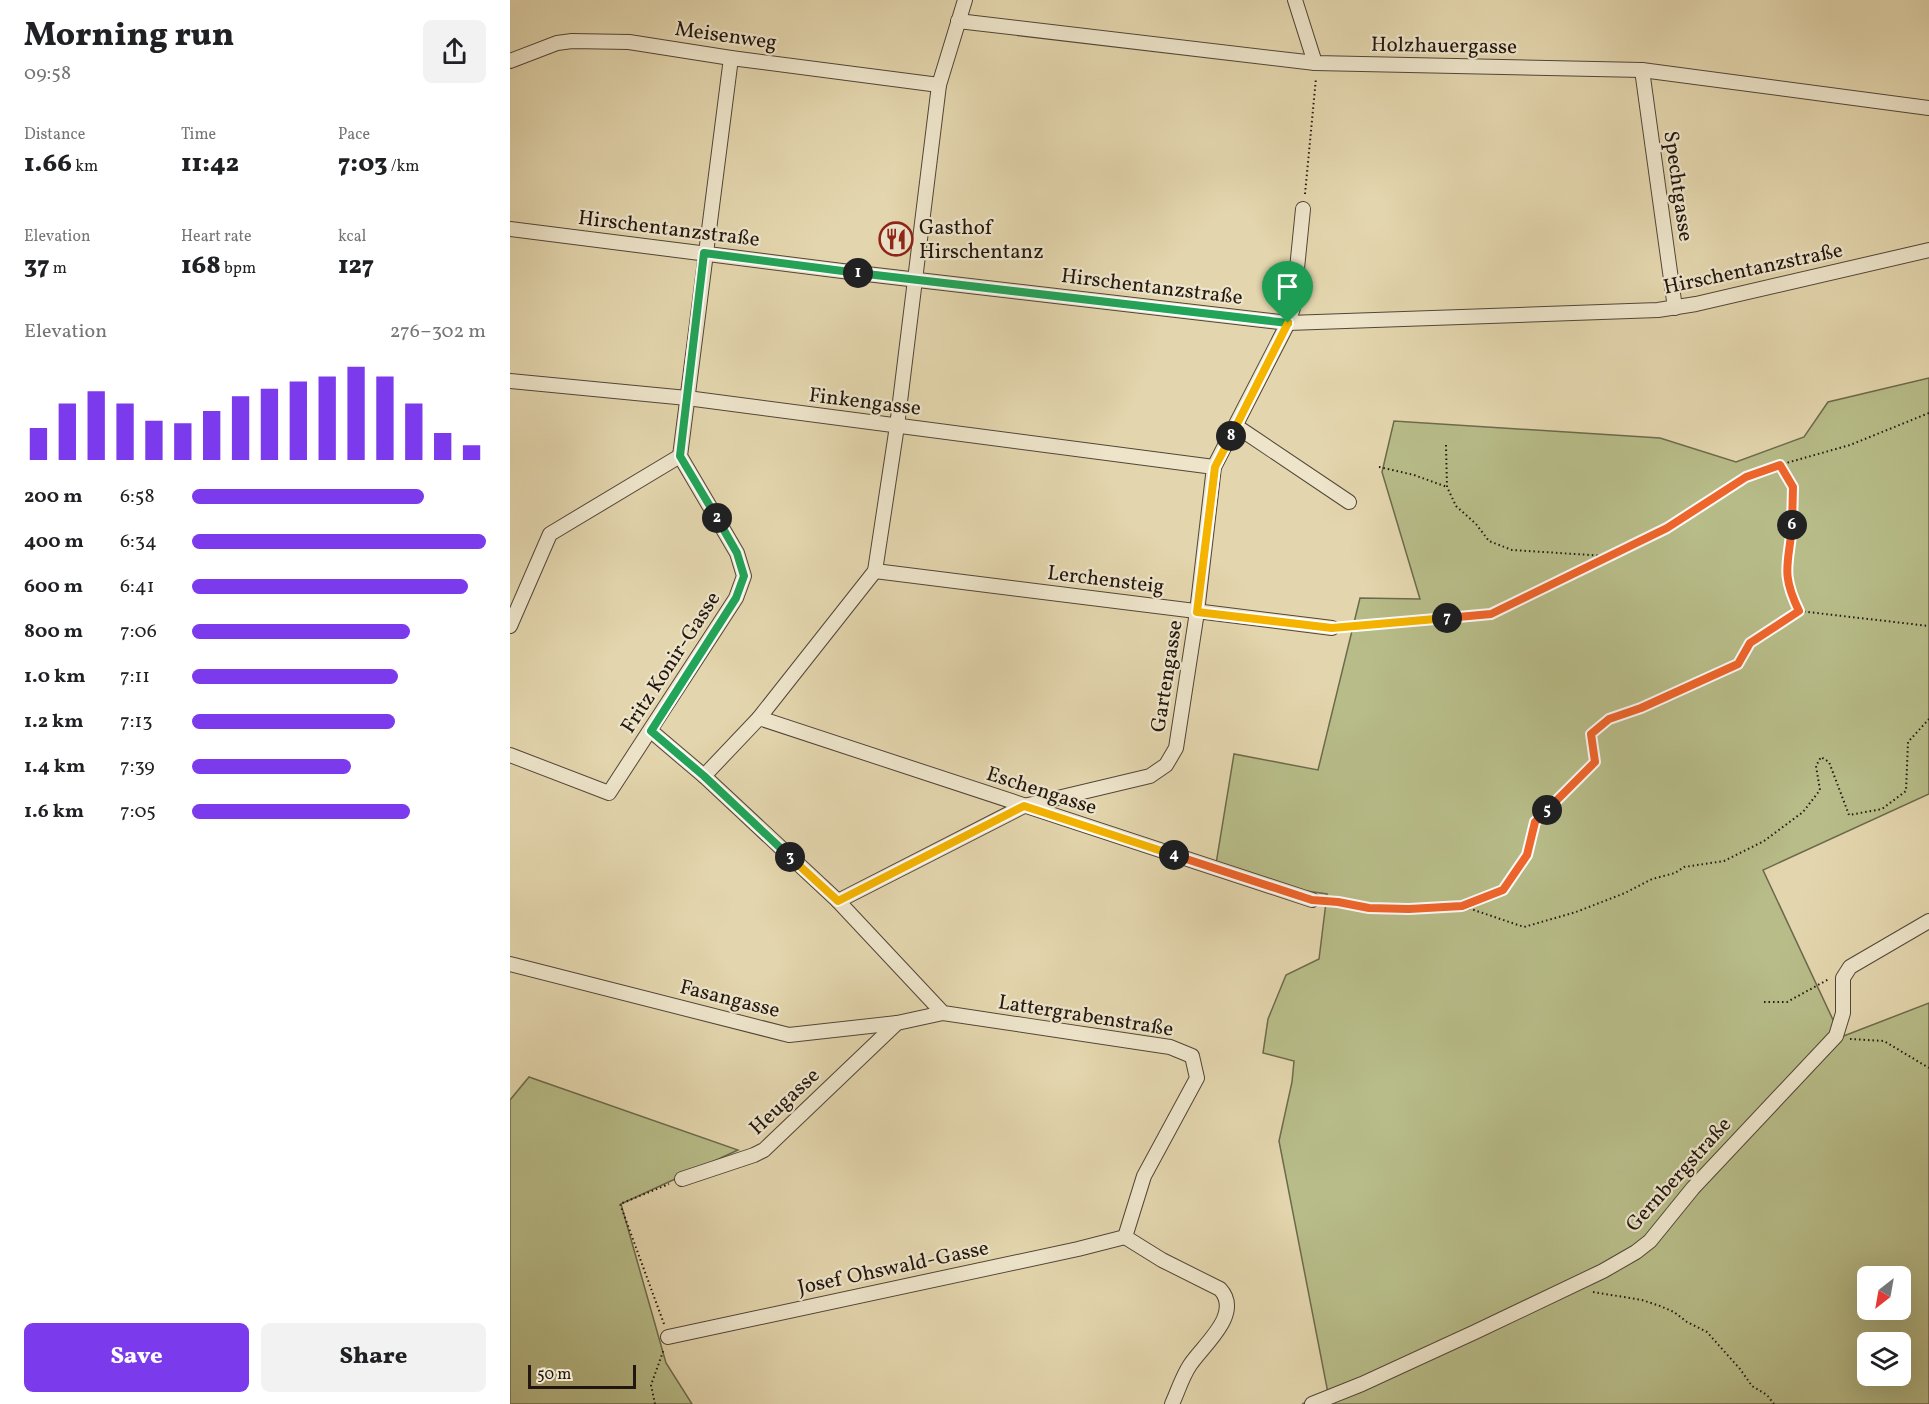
<!DOCTYPE html>
<meta charset="utf-8">
<style>
:root{--surface:#fff;--page:#f2f2f2;--text:#202124;--muted:#757577;--accent:#7c3aed}
body{margin:0;font-family:Vollkorn,serif;background:var(--page);color:var(--text);height:100vh;display:flex;flex-direction:column;font-size:22px;white-space:nowrap}
*{box-sizing:border-box;margin:0}
p{font-size:20px;color:var(--muted)}
.icon{flex:none;width:33px;height:33px;fill:none;stroke:currentColor;stroke-width:2;stroke-linecap:round;stroke-linejoin:round}
.map{position:relative;flex:1;overflow:hidden}
.panel{display:flex;flex-direction:column;background:var(--surface);width:510px}
.panel>*{flex:none}
.needle{width:39px;rotate:211deg}
.tools{position:absolute;left:1347px;top:1266px;display:grid;gap:12px}
.tools a{display:grid;place-items:center;width:54px;height:54px;border-radius:9px;background:var(--surface);box-shadow:0 6px 24px #0002;font-size:30px}
.scale{position:absolute;left:18px;bottom:15px;width:108px;box-sizing:border-box;padding-left:6px;border:3px solid #221710;border-top:0;font-size:16px;line-height:21px;white-space:nowrap;color:#221710;-webkit-text-stroke:4px #ede4ca;paint-order:stroke}
.pin{position:absolute;display:grid;place-items:center;width:51px;height:51px;color:#fff;margin:-62px -26px;border-radius:50% 50% 50% 0;rotate:-45deg;box-shadow:0 0 6px #0007}
.pin .icon{rotate:45deg}
.km{position:absolute;width:30px;height:30px;margin:-15px;border-radius:50%;background:#222;color:#fff;font-size:16px;line-height:30px;text-align:center}
.round{display:grid;place-items:center;flex:none;width:63px;height:63px;border-radius:9px;background:var(--page)}
.overview{display:flex;align-items:center;justify-content:space-between;height:102px;padding:0 24px}
h1{font-size:33px;font-weight:800;line-height:45px}
.figures{display:grid;grid-template-columns:repeat(3,1fr);gap:9px;height:102px;padding:6px 24px}
.figures div{display:grid;align-content:center}
.figures b{font-size:26px;font-weight:800}
.figures small{font-size:16px;font-weight:400}
.figures p{font-size:16px}
.chart{height:168px;padding:12px 24px}
.chart p{display:flex;justify-content:space-between}
.chart svg{width:100%;height:108px;margin-top:6px;stroke:var(--accent);stroke-width:6}
.cta{display:flex;gap:12px;margin-top:auto;padding:12px 24px}
.cta a{flex:1;height:69px;border-radius:9px;background:var(--accent);color:#fff;font-size:24px;font-weight:800;line-height:69px;text-align:center}
.cta a+a{background:var(--page);color:var(--text)}
ul{padding:0 24px;list-style:none;font-size:20px}
li{display:grid;grid-template-columns:96px 72px 1fr;align-items:center;height:45px}
li i{height:15px;border-radius:8px;background:var(--accent)}
main{display:flex;flex:1;min-height:0}
.map>svg:first-child{display:block}
</style>
<main>
<section class="panel">
<div class="overview"><div><h1>Morning run</h1><p>09:58</p></div><a class="round"><svg class="icon" aria-label="share" viewBox="0 0 24 24"><path d="M12 15V3M7 8l5-5 5 5M5 13v7h14v-7"/></svg></a></div>
<div class="figures">
<div><p>Distance</p><b>1.66<small> km</small></b></div>
<div><p>Time</p><b>11:42</b></div>
<div><p>Pace</p><b>7:03<small> /km</small></b></div>
</div>
<div class="figures">
<div><p>Elevation</p><b>37<small> m</small></b></div>
<div><p>Heart rate</p><b>168<small> bpm</small></b></div>
<div><p>kcal</p><b>127</b></div>
</div>
<div class="chart"><p><span>Elevation</span>276–302 m</p>
<svg viewBox="0 0 160 44" preserveAspectRatio="none"><path d="M5 44V31M15 44V21M25 44V16M35 44V21M45 44V28M55 44V29M65 44V24M75 44V18M85 44V15M95 44V12M105 44V10M115 44V6M125 44V10M135 44V21M145 44V33M155 44V38"/></svg>
</div>
<ul>
<li><b>200 m</b>6:58<i style="width:79%"></i></li>
<li><b>400 m</b>6:34<i style="width:100%"></i></li>
<li><b>600 m</b>6:41<i style="width:94%"></i></li>
<li><b>800 m</b>7:06<i style="width:74%"></i></li>
<li><b>1.0 km</b>7:11<i style="width:70%"></i></li>
<li><b>1.2 km</b>7:13<i style="width:69%"></i></li>
<li><b>1.4 km</b>7:39<i style="width:54%"></i></li>
<li><b>1.6 km</b>7:05<i style="width:74%"></i></li>
</ul>
<div class="cta"><a>Save</a><a>Share</a></div>
</section>
<div class="map">
<svg width="1419" height="1404" viewBox="0 0 1419 1404">
<rect width="100%" height="100%" fill="#e3d5ad"/>
<filter id="stains"><feTurbulence type="fractalNoise" baseFrequency=".00333" numOctaves="4"/><feColorMatrix values="0 0 0 0 .2 0 0 0 0 .09 0 0 0 0 .02 0 0 0 .5 -.17"/></filter>
<radialGradient id="worn" r=".72"><stop offset=".6" stop-color="#630" stop-opacity="0"/><stop offset="1" stop-color="#630" stop-opacity=".3"/></radialGradient>
<g fill="#b7bc88" stroke="#6c6a4c" stroke-width="1.5" fill-rule="evenodd">
<path d="M1419,378V794L1253,870L1331,1037L1419,1003V1404H792L818,1393L769,1141L782,1082L784,1061L753,1053L758,1019L776,975L809,959L817,894L782,889L706,864L724,754L808,770L850,598L910,599L872,472L884,421L1150,438L1226,462L1294,437L1318,402ZM1358,1276H1390V1310H1358ZM1358,1342H1390V1376H1358Z"/>
<path d="M19,1077L228,1150L111,1204L156,1363L182,1404H0V1100Z"/>
</g>
<g fill="none" stroke-linecap="round" stroke-linejoin="round">
<defs>
<g id="minor">
<path d="M785,0L805,63"/>
<path d="M448,21L805,63L1132,70L1419,108"/>
<path d="M0,61L47,43L62,41L119,42L221,58L429,85"/>
<path d="M1132,70L1165,308"/>
<path d="M0,229L348,273L778,323L1148,310L1186,304L1419,250"/>
<path d="M0,381L177,398L704,467"/>
<path d="M726,426L839,502"/>
<path d="M365,571L822,628"/>
<path d="M0,626L40,534L170,456"/>
<path d="M249,718L802,900"/>
<path d="M141,731L194,776L328,901L433,1013L660,1047L682,1056L687,1078L634,1176L615,1237L652,1260L710,1289C733,1314 693,1345 680,1365C672,1377 668,1391 662,1404"/>
<path d="M0,755L99,793L226,598L234,576L227,553L170,456L221,58"/>
<path d="M194,776L249,718L365,571L387,426L429,85L455,0"/>
<path d="M328,901L514,806L640,776L656,765L666,748L687,612L704,467L778,323L783,308L793,209"/>
<path d="M0,964L279,1035L387,1023L433,1013"/>
<path d="M172,1179L244,1155L254,1150L387,1023"/>
<path d="M158,1337L568,1249L615,1237"/>
<path d="M802,1404L852,1384L965,1332L1093,1271L1126,1252L1140,1241L1183,1188L1326,1036L1333,1013V978L1340,967L1419,921"/>
</g>
</defs>
<use href="#minor" stroke="#524637" stroke-width="16"/>
<g stroke="#221710" stroke-width="2" stroke-dasharray="1.5 3" stroke-linecap="butt">
<path d="M795,194L806,78"/>
<path d="M936,445L937,487L946,506L966,524L979,541L1002,550L1096,556"/>
<path d="M1270,465L1283,487L1282,528L1276,569L1279,591L1289,611L1419,626"/>
<path d="M869,467L904,475L937,487"/>
<path d="M834,627L981,614L1157,528L1236,477L1262,467L1340,445L1419,413"/>
<path d="M816,901L859,908L899,909L952,906L1014,927L1066,912L1115,893L1142,879L1165,873L1174,867L1214,861L1254,841L1293,812L1310,790L1306,766L1311,757L1319,762L1339,815L1372,809L1396,791L1398,742L1419,719"/>
<path d="M952,906L993,890L1017,856L1025,822L1085,762L1081,734L1099,719L1131,708L1229,664L1240,643L1289,611"/>
<path d="M1254,1002H1277L1319,979"/>
<path d="M1340,1039L1374,1041L1419,1068"/>
<path d="M1083,1292L1132,1300L1150,1306L1164,1312L1177,1322L1197,1332L1230,1369L1242,1386L1257,1395L1264,1404"/>
<path d="M154,1324L110,1204L159,1184"/>
<path d="M145,1404L141,1385L154,1349"/>
</g>
<use href="#minor" stroke="#ede4ca" stroke-width="14"/>
</g>
<g fill="none" stroke-linecap="round" stroke-linejoin="round">
<defs>
<path id="split-1" d="M348,273L778,323"/>
<path id="split-2" d="M207,518L170,456L194,253L348,273"/>
<path id="split-3" d="M207,518L227,553L234,576L226,598L141,731L194,776L280,857"/>
<path id="split-4" d="M280,857L328,901L514,806L664,855"/>
<path id="split-5" d="M664,855L802,900L828,902L859,908L899,909L952,906L993,890L1017,855L1025,822L1037,810"/>
<path id="split-6" d="M1037,810L1085,762L1081,734L1099,719L1131,708L1228,664L1240,643L1289,611C1270,572 1279,564 1282,525"/>
<path id="split-7" d="M937,618L981,614L1157,528L1236,477L1270,465L1283,487L1282,525"/>
<path id="split-8" d="M721,436L705,467L687,612L822,628L937,618"/>
<path id="split-9" d="M721,436L778,323"/>
</defs>
<use href="#split-1" stroke="#fff" stroke-width="12"/>
<use href="#split-2" stroke="#fff" stroke-width="12"/>
<use href="#split-3" stroke="#fff" stroke-width="12"/>
<use href="#split-4" stroke="#fff" stroke-width="12"/>
<use href="#split-5" stroke="#fff" stroke-width="12"/>
<use href="#split-6" stroke="#fff" stroke-width="12"/>
<use href="#split-7" stroke="#fff" stroke-width="12"/>
<use href="#split-8" stroke="#fff" stroke-width="12"/>
<use href="#split-9" stroke="#fff" stroke-width="12"/>
<use href="#split-1" stroke="#22a559" stroke-width="8"/>
<use href="#split-2" stroke="#22a559" stroke-width="8"/>
<use href="#split-3" stroke="#22a559" stroke-width="8"/>
<use href="#split-4" stroke="#f5b400" stroke-width="8"/>
<use href="#split-5" stroke="#f0652b" stroke-width="8"/>
<use href="#split-6" stroke="#f0652b" stroke-width="8"/>
<use href="#split-7" stroke="#f0652b" stroke-width="8"/>
<use href="#split-8" stroke="#f5b400" stroke-width="8"/>
<use href="#split-9" stroke="#f5b400" stroke-width="8"/>
</g>
<defs>
<symbol id="restaurant-ring" viewBox="-11 -11 22 22"><circle r="9.5" fill="#ede4ca" stroke="#8f2418" stroke-width="1.5"/><path d="M-5-6h1v4h1v-4h1v4h1v-4h1v5L-1.5 .5V6h-2V.5L-5-1ZM5-6V6H3V1.5H1.5Q1.5-4 5-6Z" fill="#8f2418"/></symbol>
</defs>
<g fill-rule="evenodd">
<use href="#restaurant-ring" x="367" y="220" width="38" height="38"/>
</g>
<g text-anchor="middle" stroke-width="4.5" stroke-linejoin="round" paint-order="stroke">
<g font-size="21" fill="#221710" stroke="#ede4ca">
<text transform="translate(216 35) rotate(8)" y="7">Meisenweg</text>
<text transform="translate(934 45) rotate(1)" y="7">Holzhauergasse</text>
<text transform="translate(1169 186) rotate(82)" y="7">Spechtgasse</text>
<text transform="translate(159 228) rotate(7)" y="7">Hirschentanzstraße</text>
<text transform="translate(1243 268) rotate(-12)" y="7">Hirschentanzstraße</text>
<text transform="translate(642 286) rotate(7)" y="7">Hirschentanzstraße</text>
<text transform="translate(355 401) rotate(7)" y="7">Finkengasse</text>
<text transform="translate(596 579) rotate(7)" y="7">Lerchensteig</text>
<text transform="translate(160 662) rotate(-57)" y="7">Fritz Konir-Gasse</text>
<text transform="translate(656 676) rotate(-81)" y="7">Gartengasse</text>
<text transform="translate(532 790) rotate(18)" y="7">Eschengasse</text>
<text transform="translate(220 998) rotate(14)" y="7">Fasangasse</text>
<text transform="translate(576 1015) rotate(9)" y="7">Lattergrabenstraße</text>
<text transform="translate(274 1101) rotate(-43)" y="7">Heugasse</text>
<text transform="translate(1168 1174) rotate(-48)" y="7">Gernbergstraße</text>
<text transform="translate(383 1267) rotate(-12)" y="7">Josef Ohswald-Gasse</text>
</g>
<g font-size="21" fill="#221710" stroke="#ede4ca" text-anchor="start">
<text x="409" y="234">Gasthof<tspan x="409" dy="24">Hirschentanz</tspan></text>
</g>
</g>
<rect width="100%" height="100%" filter="url(#stains)"/>
<rect width="100%" height="100%" fill="url(#worn)"/>
</svg>
<div class="tools">
<a><svg class="needle" viewBox="-14 -14 28 28"><path d="M0-13l5 13h-10z" fill="#e53935"/><path d="M0 13l5-13h-10z" fill="#757577"/></svg></a>
<a><svg class="icon" aria-label="layers" viewBox="0 0 24 24"><path d="M12 4l9 5-9 5-9-5zM3 14l9 5 9-5"/></svg></a>
</div>
<div class="scale">50 m</div>
<div class="pin" style="left:778px;top:323px;background:#1e9e55"><svg class="icon" aria-label="arrive" viewBox="0 0 24 24"><path d="M6 21V4h12l-3 4 3 4H6"/></svg></div>
<b class="km" style="left:348px;top:273px">1</b>
<b class="km" style="left:207px;top:518px">2</b>
<b class="km" style="left:280px;top:857px">3</b>
<b class="km" style="left:664px;top:855px">4</b>
<b class="km" style="left:1037px;top:810px">5</b>
<b class="km" style="left:1282px;top:525px">6</b>
<b class="km" style="left:937px;top:618px">7</b>
<b class="km" style="left:721px;top:436px">8</b>
</div>
</main>
